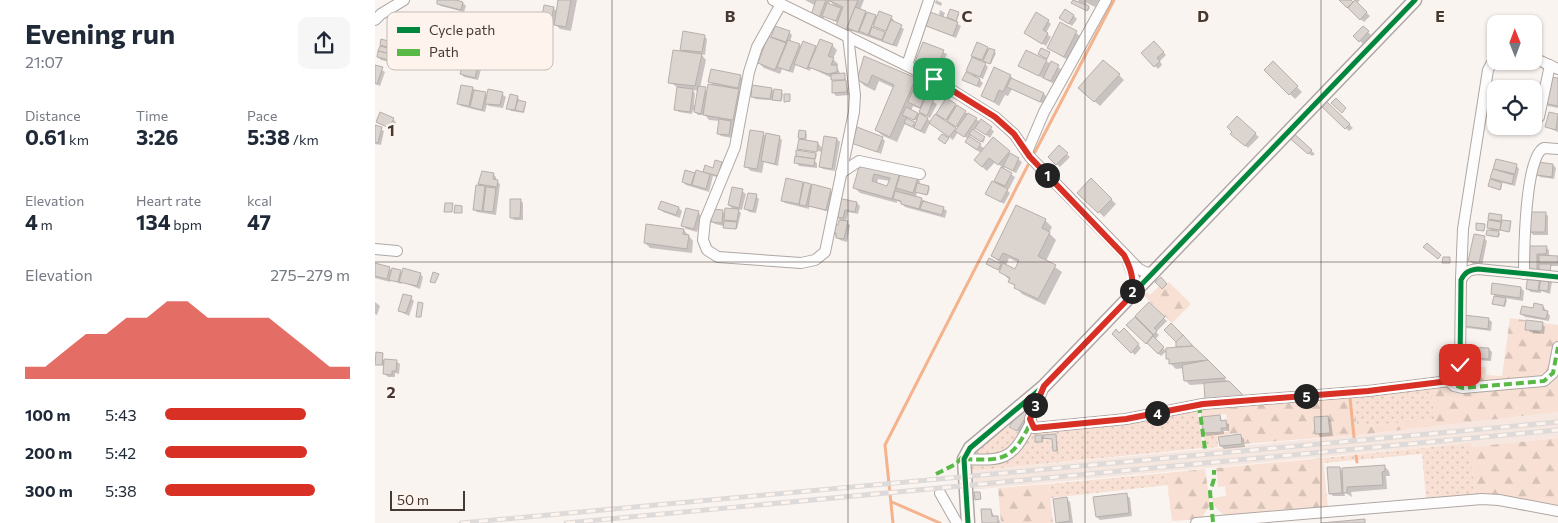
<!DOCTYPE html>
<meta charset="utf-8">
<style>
:root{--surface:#fff;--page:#f6f6f7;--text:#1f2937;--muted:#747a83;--accent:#d93025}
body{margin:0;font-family:Commissioner,sans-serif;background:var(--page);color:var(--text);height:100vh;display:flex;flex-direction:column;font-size:19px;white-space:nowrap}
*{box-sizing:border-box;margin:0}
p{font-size:16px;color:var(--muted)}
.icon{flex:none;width:28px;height:28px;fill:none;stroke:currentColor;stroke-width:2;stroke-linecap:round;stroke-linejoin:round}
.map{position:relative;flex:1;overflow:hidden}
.sheet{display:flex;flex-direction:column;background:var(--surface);width:375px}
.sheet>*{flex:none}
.needle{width:32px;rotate:359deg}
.controls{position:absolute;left:1112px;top:15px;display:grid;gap:10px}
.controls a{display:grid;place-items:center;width:55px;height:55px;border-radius:10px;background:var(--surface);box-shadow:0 1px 4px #0004;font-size:25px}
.scale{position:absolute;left:15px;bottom:12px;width:75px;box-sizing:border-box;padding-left:5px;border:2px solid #453934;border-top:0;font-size:14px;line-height:18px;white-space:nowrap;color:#453934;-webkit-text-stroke:4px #fef3ed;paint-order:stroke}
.pin{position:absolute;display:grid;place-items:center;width:42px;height:42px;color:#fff;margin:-21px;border-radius:10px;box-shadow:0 2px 8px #0006}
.km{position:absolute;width:25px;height:25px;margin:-12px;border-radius:50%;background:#222;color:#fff;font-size:14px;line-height:25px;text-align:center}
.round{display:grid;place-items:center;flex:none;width:52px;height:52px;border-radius:10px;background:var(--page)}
.headline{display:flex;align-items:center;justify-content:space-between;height:85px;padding:0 25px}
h1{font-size:28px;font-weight:700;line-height:38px}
.stats{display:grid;grid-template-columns:repeat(3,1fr);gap:8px;height:85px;padding:5px 25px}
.stats div{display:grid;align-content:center}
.stats b{font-size:21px;font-weight:700}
.stats small{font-size:14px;font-weight:400}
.stats p{font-size:14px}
.chart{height:140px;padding:10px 25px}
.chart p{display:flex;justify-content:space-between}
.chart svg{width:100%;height:90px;margin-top:5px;fill:var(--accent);opacity:.7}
ul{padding:0 25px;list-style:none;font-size:16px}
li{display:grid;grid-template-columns:80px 60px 1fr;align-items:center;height:38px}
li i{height:12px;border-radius:6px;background:var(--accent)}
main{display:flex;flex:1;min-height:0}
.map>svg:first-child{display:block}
</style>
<main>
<section class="sheet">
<div class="headline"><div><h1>Evening run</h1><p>21:07</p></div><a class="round"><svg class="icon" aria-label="share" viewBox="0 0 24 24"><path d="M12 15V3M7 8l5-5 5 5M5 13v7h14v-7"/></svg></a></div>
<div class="stats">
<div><p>Distance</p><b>0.61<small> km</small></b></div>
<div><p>Time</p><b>3:26</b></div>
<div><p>Pace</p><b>5:38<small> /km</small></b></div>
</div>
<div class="stats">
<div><p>Elevation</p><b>4<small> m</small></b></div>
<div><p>Heart rate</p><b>134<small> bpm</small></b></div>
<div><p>kcal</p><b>47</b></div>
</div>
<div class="chart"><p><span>Elevation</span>275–279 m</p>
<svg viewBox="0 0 160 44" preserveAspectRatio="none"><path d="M0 44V38L10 38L20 30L30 22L40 22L50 14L60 14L70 6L80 6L90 14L100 14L110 14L120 14L130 22L140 30L150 38L160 38V44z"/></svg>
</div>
<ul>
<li><b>100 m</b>5:43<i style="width:76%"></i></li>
<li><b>200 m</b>5:42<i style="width:77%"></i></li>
<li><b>300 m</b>5:38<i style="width:81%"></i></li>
</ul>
</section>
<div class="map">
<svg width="1183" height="523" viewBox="0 0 1183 523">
<defs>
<pattern id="green-dots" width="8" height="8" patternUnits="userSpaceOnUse" patternTransform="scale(1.25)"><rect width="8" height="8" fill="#f8e1d4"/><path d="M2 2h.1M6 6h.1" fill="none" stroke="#d6c2b7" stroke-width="1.8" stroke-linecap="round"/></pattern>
<pattern id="forest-firs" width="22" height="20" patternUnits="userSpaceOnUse" patternTransform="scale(1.25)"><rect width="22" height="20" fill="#f8e1d4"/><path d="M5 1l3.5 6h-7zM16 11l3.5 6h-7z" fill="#d6c2b7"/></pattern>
</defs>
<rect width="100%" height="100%" fill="#faf4f1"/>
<path fill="#f6e7e0" d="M1183,412V438L1096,447V443L596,490L595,471L982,435Z"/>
<g fill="url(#green-dots)">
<path d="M1056,387L1060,419L982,427L978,395Z"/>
<path d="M822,407L828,448L595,471L594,465L628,462L639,457L660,431Z"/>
<path d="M629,425L646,434C633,455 620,455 597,456L598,452Z"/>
<path d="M852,432L853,435L842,436L843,447L831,448L828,434Z"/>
<path d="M1096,443L1099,496L1051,500L1047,454L949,463L948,458Z"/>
<path d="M791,473L793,485L675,498L674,484Z"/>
</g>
<g fill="url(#forest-firs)">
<path d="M794,282L816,304L797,323L768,295L772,292L775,295L784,286L787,289Z"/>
<path d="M1135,318L1150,320V330L1167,332L1168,323L1183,325V412L982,435L868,444L867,433L853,434L851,414L826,417V407L978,395L982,427L1059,419L1056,387L1089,367H1111V375L1127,376Z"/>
<path d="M1183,438V507L1099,496L1096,447Z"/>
<path d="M948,458L953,508L851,517L838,505L837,498L851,496L850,486L843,487L841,468Z"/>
<path d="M830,469L835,505L826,519L797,521L791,473Z"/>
<path d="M674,484L678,523H626L623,488Z"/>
</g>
<g fill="#0003" fill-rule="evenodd">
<path d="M64,0L88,3L91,6L89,12L66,6L63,3Z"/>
<path d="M185,0H202L196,31L185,29L179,23L178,27L167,22L178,8L183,12Z"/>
<path d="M430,0H489L485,10L503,17H516L519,20L518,23L529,29L522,47L477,31L476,34L467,31L463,23L449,16L448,20L440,18L441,6ZM455,1L461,8L454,5ZM495,24L513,31L511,34L494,25Z"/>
<path d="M561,0L567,3L566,6L560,3Z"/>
<path d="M699,0L704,2L703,0H724L720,7L710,2L715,8L713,11L699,4Z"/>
<path d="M965,0H974L978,4L981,2L979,0H985L982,3L995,16L989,22Z"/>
<path d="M565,10L570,13L568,18L577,21L573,17L584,14L581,23L586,26L581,38L552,26L568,18L564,14Z"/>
<path d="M699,16L702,19L697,26L686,18Z"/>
<path d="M673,21L676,24L671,33L676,37L671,46L654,36Z"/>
<path d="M686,24L707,37L694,61L674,48Z"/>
<path d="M988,27L996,35L988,44L980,36Z"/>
<path d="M414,32L417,35L415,42L427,46L442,49L457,45L462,50L458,59L463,64L462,67L466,75L470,76L474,95L461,96L458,92L460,82L457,78L436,68L435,71L421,64L418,73L407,69L405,74L389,68L384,63L402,41L398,36Z"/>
<path d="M329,36L332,39L330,55L326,54L331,60L325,88L333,92L339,86L335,82L365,76L368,79L366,90L362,89L368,95L363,124H359L357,138L346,136L343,133L345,121L334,120L330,115H323L318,110L317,114L304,112L300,109L303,88L295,82L310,53L306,49ZM317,90L324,91L321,106L319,105L320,93Z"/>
<path d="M779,42L791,55L785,61L787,65L783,69L768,53Z"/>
<path d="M549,43L572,54L566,68L556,63L554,69L541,62Z"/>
<path d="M20,44V51L31,56L29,66L6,60L3,57L10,48L6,45Z"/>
<path d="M603,44L621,53L616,64L606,60L613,67L608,79L601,76L608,83L605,88L589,80L600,77L593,70Z"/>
<path d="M652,51L686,69L679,84L645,66Z"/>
<path d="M490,58L540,79L547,86L543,94L562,104L555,118L549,115L556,122L582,131L584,128L566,117L572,100L619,131L615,138L601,127L599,131L610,139L608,143L596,135L594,137L610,149L634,152L647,162L641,173L630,167L628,169L640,177L634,189L629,187L635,193L629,204L612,194L626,187L620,181L627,167L620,162L612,171L605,165L606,153L594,145L591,142L593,139L583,132L578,140L555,123L550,134L530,124L522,142L508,136L501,130L519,88L504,81L500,91L490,86L483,80ZM538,106L546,109L545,112L551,118L536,111ZM533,117L542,121L541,125L532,120Z"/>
<path d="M90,59L104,63L107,66L103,80L89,77L86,74Z"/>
<path d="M898,63L927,92L920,99L891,70Z"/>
<path d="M0,66L10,72L5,86L0,84Z"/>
<path d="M744,75L749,80L725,106L709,92Z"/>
<path d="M635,76L641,81L669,94L672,97L669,104L637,89L633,96L630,95L624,106L608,95Z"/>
<path d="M1175,78L1183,80V108L1173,106L1170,103Z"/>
<path d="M97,88L113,96L127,94L131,97L128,108L114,106L112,104L110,112L86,106L83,103Z"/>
<path d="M396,89L400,92L408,93L407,101L380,99L377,96Z"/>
<path d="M143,97L145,102L151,104L149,113L136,111L133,108Z"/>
<path d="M950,102L978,128L974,131L947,105Z"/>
<path d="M1174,113L1183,115V132L1172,127Z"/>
<path d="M862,118L884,137L873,148L860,137Z"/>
<path d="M18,119L21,122L18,130L2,122Z"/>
<path d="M0,127L9,131L6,145L0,144Z"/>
<path d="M426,132L432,134L431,142L443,143L448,149L462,139L465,142L460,171L448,169L445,166L447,155L442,154L441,159H437L442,163V168L424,166L421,162L425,158L422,155L426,151L448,155V152L426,148V151L424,149Z"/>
<path d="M388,133L391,137H404L407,140L403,166L389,162L387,173L376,171L370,166Z"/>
<path d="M917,133L940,154L937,156L917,139Z"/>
<path d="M507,138L510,141L506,154L478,142Z"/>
<path d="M684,147L695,157L685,167L674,157Z"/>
<path d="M1121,160L1141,165L1144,169L1140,186L1124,182L1127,185L1126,190L1115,187L1121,182L1117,178Z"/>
<path d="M341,162L350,166L346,178L338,176L334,192L311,185L308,182L311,171L329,174L331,167L338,169Z"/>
<path d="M486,164L542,178L545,181L544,185L555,188L553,195L542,192L541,197L568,208L572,211L570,218L530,207L527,203L522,201V203L485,193L480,188ZM503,179L515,181L513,187L502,184Z"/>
<path d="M1178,165L1181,168L1179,179L1165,177L1162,174Z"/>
<path d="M108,172L118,174L121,177V181L125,184L121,215L102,212L99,209L103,185Z"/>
<path d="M412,179L455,190L458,193L454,212L434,206V209L410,203L407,200Z"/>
<path d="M716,180L741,204L729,217L704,193Z"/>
<path d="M367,191L371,194L367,210L362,209L366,213L362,229L340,224L337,221L348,212L350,214L359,210L354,205Z"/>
<path d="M381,196L384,199L381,213L374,212L371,209Z"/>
<path d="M145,200L148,203V220H139L136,217Z"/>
<path d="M464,200L482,203L485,206L483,214L473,212L471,222L475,225L472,242L465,240L457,232L464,226L465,220L462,217Z"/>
<path d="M287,202L304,208L307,211L305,218L288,212L285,208Z"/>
<path d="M323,212L326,216L322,232L311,229L308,225Z"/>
<path d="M1170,213L1173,216V235H1158L1155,231Z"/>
<path d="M1126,216L1127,221L1136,223L1135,232L1122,230L1125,234L1124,237L1113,236L1117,231L1113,228L1118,222L1115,219Z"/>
<path d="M670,220L677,227L674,233L681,240L671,261L687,272L670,305L647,294L626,271L614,265L615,260L627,265L618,256ZM634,258L644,263L641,271L631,266Z"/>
<path d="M309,230L318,241L317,253L275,248L270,243Z"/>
<path d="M1109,238L1112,241L1107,266L1098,264L1095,261Z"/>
<path d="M1152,247H1171L1174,250V257L1183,258V266H1176V273L1155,272Z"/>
<path d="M0,265L28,273L45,274L48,277L45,289L27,282L26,284L16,280L15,282L0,278Z"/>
<path d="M1154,277L1174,279L1177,282L1175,294L1166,291V293L1156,292L1152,289Z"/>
<path d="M1146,288L1149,291L1148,301L1129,298L1132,300L1130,307L1118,304L1120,296L1117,293Z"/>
<path d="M36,298L39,301L34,316L24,311Z"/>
<path d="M0,302L5,306L2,315L0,314Z"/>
<path d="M774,304L792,321L781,332L784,335L780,340L790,350L803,348L796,325L872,401L830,384L815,385L810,380L809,368L801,369L796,364L792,351L786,356L753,325Z"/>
<path d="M1168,306L1175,316L1174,321L1150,317L1146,314Z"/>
<path d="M1113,319L1117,322L1116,331L1092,328L1089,325Z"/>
<path d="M1167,324L1170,327L1169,334L1155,332L1152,329Z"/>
<path d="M749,330L766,348L760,355L738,334L745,335Z"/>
<path d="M1090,348L1114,349L1117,352L1116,361L1100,360V365H1093L1090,362Z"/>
<path d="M8,354V360L21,361L25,364L24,374L20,373V377H13L10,374V366L1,364Z"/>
<path d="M647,410L656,417L645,433L636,427Z"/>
<path d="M845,417L848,422L854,424V431H849V434L832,436L829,433Z"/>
<path d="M953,417L956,421L958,436L945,437L942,433Z"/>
<path d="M681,435L683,451L679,450L677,438L668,439V442L662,441L661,436Z"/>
<path d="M865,435L869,439L870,447L849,449L846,446Z"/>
<path d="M1009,466L1014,471L1015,476H1011L1012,489L976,492L977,497L969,492L970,496H958L955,493L964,468L968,472Z"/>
<path d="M751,495L755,498L757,516L725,520L722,517Z"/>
<path d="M692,499L695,502L698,523H683Z"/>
<path d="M616,510L620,518L622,517L626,523H608Z"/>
</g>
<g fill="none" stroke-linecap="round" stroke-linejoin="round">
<g stroke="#f4b28d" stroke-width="3">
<path d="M660,152L739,0"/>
<path d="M975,398L979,437"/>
<path d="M981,456L982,462"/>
<path d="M517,502L565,523"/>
<path d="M518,523L510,445L653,165"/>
</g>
</g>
<g fill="#dbd4cf" stroke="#b6afab" fill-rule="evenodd">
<path d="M62,0H81L88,2L86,10L62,4Z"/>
<path d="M183,0H196L191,27L179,25Z"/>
<path d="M441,0H451L444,18L436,15Z"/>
<path d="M483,0L471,30L461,26L468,7L453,0Z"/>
<path d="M698,0L714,6L712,11L696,3Z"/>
<path d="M964,0H976L978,2L972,8Z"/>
<path d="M980,0L992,12L985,20L973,8Z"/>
<path d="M452,3L466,8L461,21L447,16Z"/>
<path d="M169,5L179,7L175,24L166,23Z"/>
<path d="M480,7L491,11L483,32L472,28Z"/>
<path d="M575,9L584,12L581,21L572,17Z"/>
<path d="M690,9L699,15L694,24L684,18Z"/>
<path d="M504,11L517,16L511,31L498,26Z"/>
<path d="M492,12L501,15L493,35L484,31Z"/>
<path d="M555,12L583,22L578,36L551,26Z"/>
<path d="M661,12L674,20L668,30L673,33L667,44L649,33Z"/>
<path d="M516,20L527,25L518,45L507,41Z"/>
<path d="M685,22L702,31L689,57L672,48Z"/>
<path d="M400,26L415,31L411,42L396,37Z"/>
<path d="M988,26L994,31L984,42L978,36Z"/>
<path d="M497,27L510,32L507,40L494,35Z"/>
<path d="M308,31L330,35L327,52L305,50Z"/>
<path d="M393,36L411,43L400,70L383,63Z"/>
<path d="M6,39L21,43L19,49L5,45Z"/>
<path d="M445,39L458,44L453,56L459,58L456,65H462V72L453,74L433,67Z"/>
<path d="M413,40L425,44L414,71L402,67Z"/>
<path d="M428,41L441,46L432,69L419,64Z"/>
<path d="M779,41L789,52L782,58L785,61L779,67L766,53Z"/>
<path d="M548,42L569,50L563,65L553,61L550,67L540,62Z"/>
<path d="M602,42L613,47L607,60L596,56Z"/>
<path d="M5,46L29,52L27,57L3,51Z"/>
<path d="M614,48L620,50L615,64L608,61Z"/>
<path d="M666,48L675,52L672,59L663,54Z"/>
<path d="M298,50L327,54L320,86L293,83Z"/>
<path d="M651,50L672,60L664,76L643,66Z"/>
<path d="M3,51L27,57L26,63L2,57Z"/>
<path d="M489,56L541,78L515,137L500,130L519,85L497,75L493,85L482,80Z"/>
<path d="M597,57L611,63L605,77L591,71Z"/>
<path d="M89,58L104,62L100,78L85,74Z"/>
<path d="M728,60L745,74L719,102L703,88Z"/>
<path d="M676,61L684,65L676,81L668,78Z"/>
<path d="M898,61L923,86L914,95L889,70Z"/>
<path d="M0,65L8,67L2,84L0,83Z"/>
<path d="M619,67L636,75L628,92L624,90L619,102L606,96Z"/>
<path d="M336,69L366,75L363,88L333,82Z"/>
<path d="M591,72L605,79L602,86L587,80Z"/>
<path d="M470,73V80H456V74Z"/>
<path d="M1174,77L1183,78V106L1168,103Z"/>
<path d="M636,78L669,93L665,102L632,87Z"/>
<path d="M471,80L472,92L457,93V81Z"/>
<path d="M1139,81L1166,86L1164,99L1159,98V89H1138Z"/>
<path d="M333,84L364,89L358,120L328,115Z"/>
<path d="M86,85L98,87L94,106L82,104Z"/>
<path d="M377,85L397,88L395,99L376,97Z"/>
<path d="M323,86L331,87L326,114L319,112Z"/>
<path d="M302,87L318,89L315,112L299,110Z"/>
<path d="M113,89L128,92L125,105L110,104Z"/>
<path d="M399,89L407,90L406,101L397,100Z"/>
<path d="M99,90L111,92L107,110L95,107Z"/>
<path d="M538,90L550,96L545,108L533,102Z"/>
<path d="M135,94L143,96L140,110L131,109Z"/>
<path d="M409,94H415V101L409,102Z"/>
<path d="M551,96L559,99L552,116L544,112Z"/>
<path d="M571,98L581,104L571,120L561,114Z"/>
<path d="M961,98L971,108L967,113L956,103Z"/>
<path d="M143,100L151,102L148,112L140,110Z"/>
<path d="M950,100L975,124L970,129L945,105Z"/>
<path d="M582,105L591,111L581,127L572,121Z"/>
<path d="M531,107L543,113L539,120L527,115Z"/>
<path d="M5,112L19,118L14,128L1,122Z"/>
<path d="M1174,112L1183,114L1181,130L1170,127Z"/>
<path d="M544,113L553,118L546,131L539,128Z"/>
<path d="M593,113L602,118L589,137L580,131Z"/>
<path d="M560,114L581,128L574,137L554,123Z"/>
<path d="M862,116L881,133L870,146L855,134L857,132L852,127Z"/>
<path d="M531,118L540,122L537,127L529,123Z"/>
<path d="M344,119L356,121L354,135L342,134Z"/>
<path d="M606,119L617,127L611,135L600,128Z"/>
<path d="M0,125L7,127L3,143L0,142Z"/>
<path d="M482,127L508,137L502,152L476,143Z"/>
<path d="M598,129L610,137L606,142L594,134Z"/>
<path d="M375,130L389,132L382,169L369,167Z"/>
<path d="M424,130L431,131L430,139L423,138Z"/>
<path d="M916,131L937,150L933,154L912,136Z"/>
<path d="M391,133L405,136L400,164L386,161Z"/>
<path d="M567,134L574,138L570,144L563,139Z"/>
<path d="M449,136L462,138L457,169L444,167Z"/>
<path d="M594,136L606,144L602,150L590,142Z"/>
<path d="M618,137L635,151L623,165L614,158L607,167L599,160Z"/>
<path d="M424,139L443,142L442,152L422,149Z"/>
<path d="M684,145L693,153L681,165L673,157Z"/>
<path d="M421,150L441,153L440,159L421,156Z"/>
<path d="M635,153L644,158L638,171L628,166Z"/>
<path d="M420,156L440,159L439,166L419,163Z"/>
<path d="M1121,159L1142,164L1140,174L1118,169Z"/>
<path d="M340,160L347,162L343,176L328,172L330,165L338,168Z"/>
<path d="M1162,162L1178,164L1177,177L1161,175Z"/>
<path d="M485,163L525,172L517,199L478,188ZM499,174L515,178L512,186L497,181Z"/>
<path d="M626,167L637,173L630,186L619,181Z"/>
<path d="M1118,169L1139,175L1137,184L1115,178Z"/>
<path d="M310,170L320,173L316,185L307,182Z"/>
<path d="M321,170L335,174L331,189L317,185Z"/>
<path d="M107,171L119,173L118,179L123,180L122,187L103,184Z"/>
<path d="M526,172L543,177L538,193L521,188Z"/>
<path d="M411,178L428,182L424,204L406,201Z"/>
<path d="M716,178L737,199L723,213L702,193Z"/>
<path d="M1115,179L1127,183L1125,190L1113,186Z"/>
<path d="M617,181L633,189L626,202L610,194Z"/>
<path d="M429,182L436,184L431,206L424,205Z"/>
<path d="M542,183L554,186L552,195L540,192Z"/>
<path d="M437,184L456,189L451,210L433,206Z"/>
<path d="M101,185L110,186L107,211L98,210Z"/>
<path d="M111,187L121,188L118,212L108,211Z"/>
<path d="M357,187L368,189L364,208L353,205Z"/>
<path d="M520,191L547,198L544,209L526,204V201L518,199Z"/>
<path d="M373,193L382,194L378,211L369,209Z"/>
<path d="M463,198L482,202L480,212L470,210L468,218L461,217Z"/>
<path d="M135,199H146L145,218H135Z"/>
<path d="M286,201L304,207L301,215L283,209Z"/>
<path d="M548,201L569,207L567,215L545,209Z"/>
<path d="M70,203H78L77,212H69Z"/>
<path d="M80,205L87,206V213H79Z"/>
<path d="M641,205L671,219L667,228L675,232L663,256L681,265L663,299L639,288L640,285L633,282L635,278L624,272L628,263L640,269L644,260L628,253L624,260L616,256Z"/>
<path d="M311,208L324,211L319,229L306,226Z"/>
<path d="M350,208L364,209L362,221L349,220Z"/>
<path d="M337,209L348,210L347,223L336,222Z"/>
<path d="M1154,212H1171L1170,232H1154Z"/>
<path d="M1114,213L1127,215L1126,221L1113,219Z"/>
<path d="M464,220L473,221L469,239L461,238V233L456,232L458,224L463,225Z"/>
<path d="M1113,220L1126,222L1125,230L1112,228Z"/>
<path d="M1127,220L1136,221L1134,232L1125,230Z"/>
<path d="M349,221L362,222L361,229L348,228Z"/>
<path d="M1101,223L1110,224L1109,231L1101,230Z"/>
<path d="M271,224L309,229L308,234L314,235L312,249L269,243Z"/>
<path d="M1112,230L1124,231L1123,237L1111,235Z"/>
<path d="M1099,234L1110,236L1104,263L1093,261Z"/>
<path d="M1052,243L1066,255L1063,259L1048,247Z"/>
<path d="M1151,246H1172L1171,254H1162V270H1150Z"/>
<path d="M1164,255L1183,256V263H1164Z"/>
<path d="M1068,257H1075V263H1067Z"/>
<path d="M614,258L626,264L623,270L611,264Z"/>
<path d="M0,263L15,267L12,279L0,276Z"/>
<path d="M1164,264H1176L1175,272H1164Z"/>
<path d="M17,268L26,270L23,282L14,280Z"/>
<path d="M28,268L46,273L42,286L24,282Z"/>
<path d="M58,272L64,274L60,283L55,282Z"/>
<path d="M1153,275L1165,277L1163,291L1151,289Z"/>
<path d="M786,277L792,284L787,289L780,282Z"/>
<path d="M1166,277L1174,278L1173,291L1164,290Z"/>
<path d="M1117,283L1146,287L1145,298L1116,294Z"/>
<path d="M28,294L37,296L31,313L23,311Z"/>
<path d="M1119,296L1131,298L1129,306L1117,304Z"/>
<path d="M43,302L48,303L46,317H41Z"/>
<path d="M774,302L790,317L779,328L782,331L779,335L760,316Z"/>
<path d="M1159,303L1168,305V310L1173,311L1171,319L1145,314L1147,306L1158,308Z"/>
<path d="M1089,315L1114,318L1113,329L1088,326Z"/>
<path d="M760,317L778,335L771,344L751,325Z"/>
<path d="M1151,320L1168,322L1167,331L1150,330Z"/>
<path d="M796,323L808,335L801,342L789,330Z"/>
<path d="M749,328L764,344L756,353L737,334L741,329L744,333Z"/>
<path d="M808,335L818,346L801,347V342Z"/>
<path d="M778,336L789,347L783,354L772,343Z"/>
<path d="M818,346L833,360L794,364V359H791V348Z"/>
<path d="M1089,347L1114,348V359L1097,358V363H1088Z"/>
<path d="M1,352L8,353L7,365H0Z"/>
<path d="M9,359L22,360L21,371H17V375L8,374Z"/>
<path d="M833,360L851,378L809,381L807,365Z"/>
<path d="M854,381L869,396L830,400L829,383Z"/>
<path d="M646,409L654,412L642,431L634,427Z"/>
<path d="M845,415L846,421L851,420L852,428H846L847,432L828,433L826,417Z"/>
<path d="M953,416L955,433L940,434L939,417Z"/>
<path d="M681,434L682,451H678L677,439L668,438V435Z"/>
<path d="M866,434L867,444L845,446L843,437Z"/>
<rect x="660" y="435" width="7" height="7"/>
<path d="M1010,465V471L1007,472L1008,485L972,487V493H968L967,468Z"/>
<path d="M952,467H965L967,493L954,494Z"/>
<path d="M599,492H605L606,499L600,500Z"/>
<path d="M752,493L754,513L721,517L718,497Z"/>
<path d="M692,497L695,521L681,523L678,499Z"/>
<path d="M606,509H616L617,516H623V523H607Z"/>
<path d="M990,519V523H946Z"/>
</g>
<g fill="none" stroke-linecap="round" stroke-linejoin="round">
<defs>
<g id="minor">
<path d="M398,0L559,79L620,117L639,134L655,157L764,269L772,273L780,272"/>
<path d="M406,4L382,47L374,72L360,147L330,220L328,240L332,250L343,257L426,263L440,260L450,252L479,112L480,95L473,36"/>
<path d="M0,20L6,14L29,0"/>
<path d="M1159,58L1183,69"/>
<path d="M532,65L554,0"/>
<path d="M1164,117L1175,65"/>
<path d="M652,152L669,112L731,0"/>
<path d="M466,173L484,161L545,174"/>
<path d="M0,249L22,251"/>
<path d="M753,262L759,278L755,296"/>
<path d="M1149,274C1149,252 1150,155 1169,148L1183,149"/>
<path d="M1086,279L1088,229L1113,70L1121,55"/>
<path d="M1074,381L1079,386L1088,388L1169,381L1178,373L1183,347"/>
<path d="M668,389L655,419L659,428L751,419L828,404L993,391L1074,381L1081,374L1085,365L1086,280C1090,272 1094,270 1103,269L1183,277"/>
<path d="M589,459C629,461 637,460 655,424"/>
<path d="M565,493L582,523"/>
<path d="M821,523L1107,499L1124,500L1183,511"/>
</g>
<path id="tertiary" d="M593,523L589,459L595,448L669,386L1040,0"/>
</defs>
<use href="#minor" stroke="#afa7a3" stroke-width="12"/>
<use href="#tertiary" stroke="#afa7a3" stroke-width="15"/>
<use href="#minor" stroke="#fefdfd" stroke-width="10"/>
<use href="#tertiary" stroke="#fefdfd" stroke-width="12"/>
<defs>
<g id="rail">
<path d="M86,523L1183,422"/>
<path d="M191,523L1183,430"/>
</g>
</defs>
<use href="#rail" stroke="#dddad9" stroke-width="5"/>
<use href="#rail" stroke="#fef3ed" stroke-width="3" stroke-dasharray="9" stroke-linecap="butt"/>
<g stroke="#58b947" stroke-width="4" stroke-dasharray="8 4" stroke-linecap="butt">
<path d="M1070,382L1088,388L1169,381L1178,373L1183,347"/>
<path d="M824,405L830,449"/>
<path d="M589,459C629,461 637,460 655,424"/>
<path d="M561,474L581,464L589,455"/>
<path d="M838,522L835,492L839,479V470"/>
</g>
<defs>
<g id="cycleway">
<path d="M667,390L655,419L659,428L751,419L828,404L993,391L1074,381L1081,374L1085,365L1086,280C1090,272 1094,270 1103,269L1183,277"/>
<path d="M593,523L589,459L595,448L669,386L1040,0"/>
</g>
</defs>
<use href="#cycleway" stroke="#fef3ed" stroke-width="8"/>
<use href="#cycleway" stroke="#00873e" stroke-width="5"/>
</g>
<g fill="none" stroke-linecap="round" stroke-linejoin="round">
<defs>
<path id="route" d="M559,79L620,117L639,134L655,157L749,255C757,271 760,280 754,298L669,386L655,419L659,428L751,419L828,404L993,391L1074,381L1081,374L1085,365"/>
</defs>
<use href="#route" stroke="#fff" stroke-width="10"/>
<use href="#route" stroke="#d93025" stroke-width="6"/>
</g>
<path fill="none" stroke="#453934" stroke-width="1" stroke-opacity="0.55" d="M237,0V523M473,0V523M710,0V523M946,0V523M0,262H1183"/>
<rect x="12" y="12" width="166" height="58" rx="8" fill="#fef3ed" stroke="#c6bbb6" stroke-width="1"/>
<rect x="22" y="27" width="23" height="6" fill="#00873e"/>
<rect x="22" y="49" width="23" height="7" fill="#58b947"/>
<g font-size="14" fill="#453934">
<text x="54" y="35">Cycle path</text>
<text x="54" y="57">Path</text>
</g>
<g font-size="16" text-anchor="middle" font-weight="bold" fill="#453934" stroke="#fef3ed" stroke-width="4.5" stroke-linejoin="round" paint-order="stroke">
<text x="355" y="22">B</text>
<text x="592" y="22">C</text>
<text x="828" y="22">D</text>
<text x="1065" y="22">E</text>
<text x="16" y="136">1</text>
<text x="16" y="398">2</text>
</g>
</svg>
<div class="controls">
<a><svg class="needle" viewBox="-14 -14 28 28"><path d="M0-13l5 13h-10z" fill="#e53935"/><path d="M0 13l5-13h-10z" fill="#747a83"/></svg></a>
<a><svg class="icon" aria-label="locate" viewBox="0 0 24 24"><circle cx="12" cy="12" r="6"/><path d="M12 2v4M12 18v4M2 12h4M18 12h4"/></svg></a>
</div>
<div class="scale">50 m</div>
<div class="pin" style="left:559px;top:79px;background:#1e9e55"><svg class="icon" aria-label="arrive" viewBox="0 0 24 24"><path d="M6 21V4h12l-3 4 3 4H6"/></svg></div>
<div class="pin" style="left:1085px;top:365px;background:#d93025"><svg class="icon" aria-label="check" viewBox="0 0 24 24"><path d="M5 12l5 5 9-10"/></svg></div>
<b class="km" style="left:672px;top:175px">1</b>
<b class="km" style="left:757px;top:291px">2</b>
<b class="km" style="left:660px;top:405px">3</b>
<b class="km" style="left:782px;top:413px">4</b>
<b class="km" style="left:931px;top:396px">5</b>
</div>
</main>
